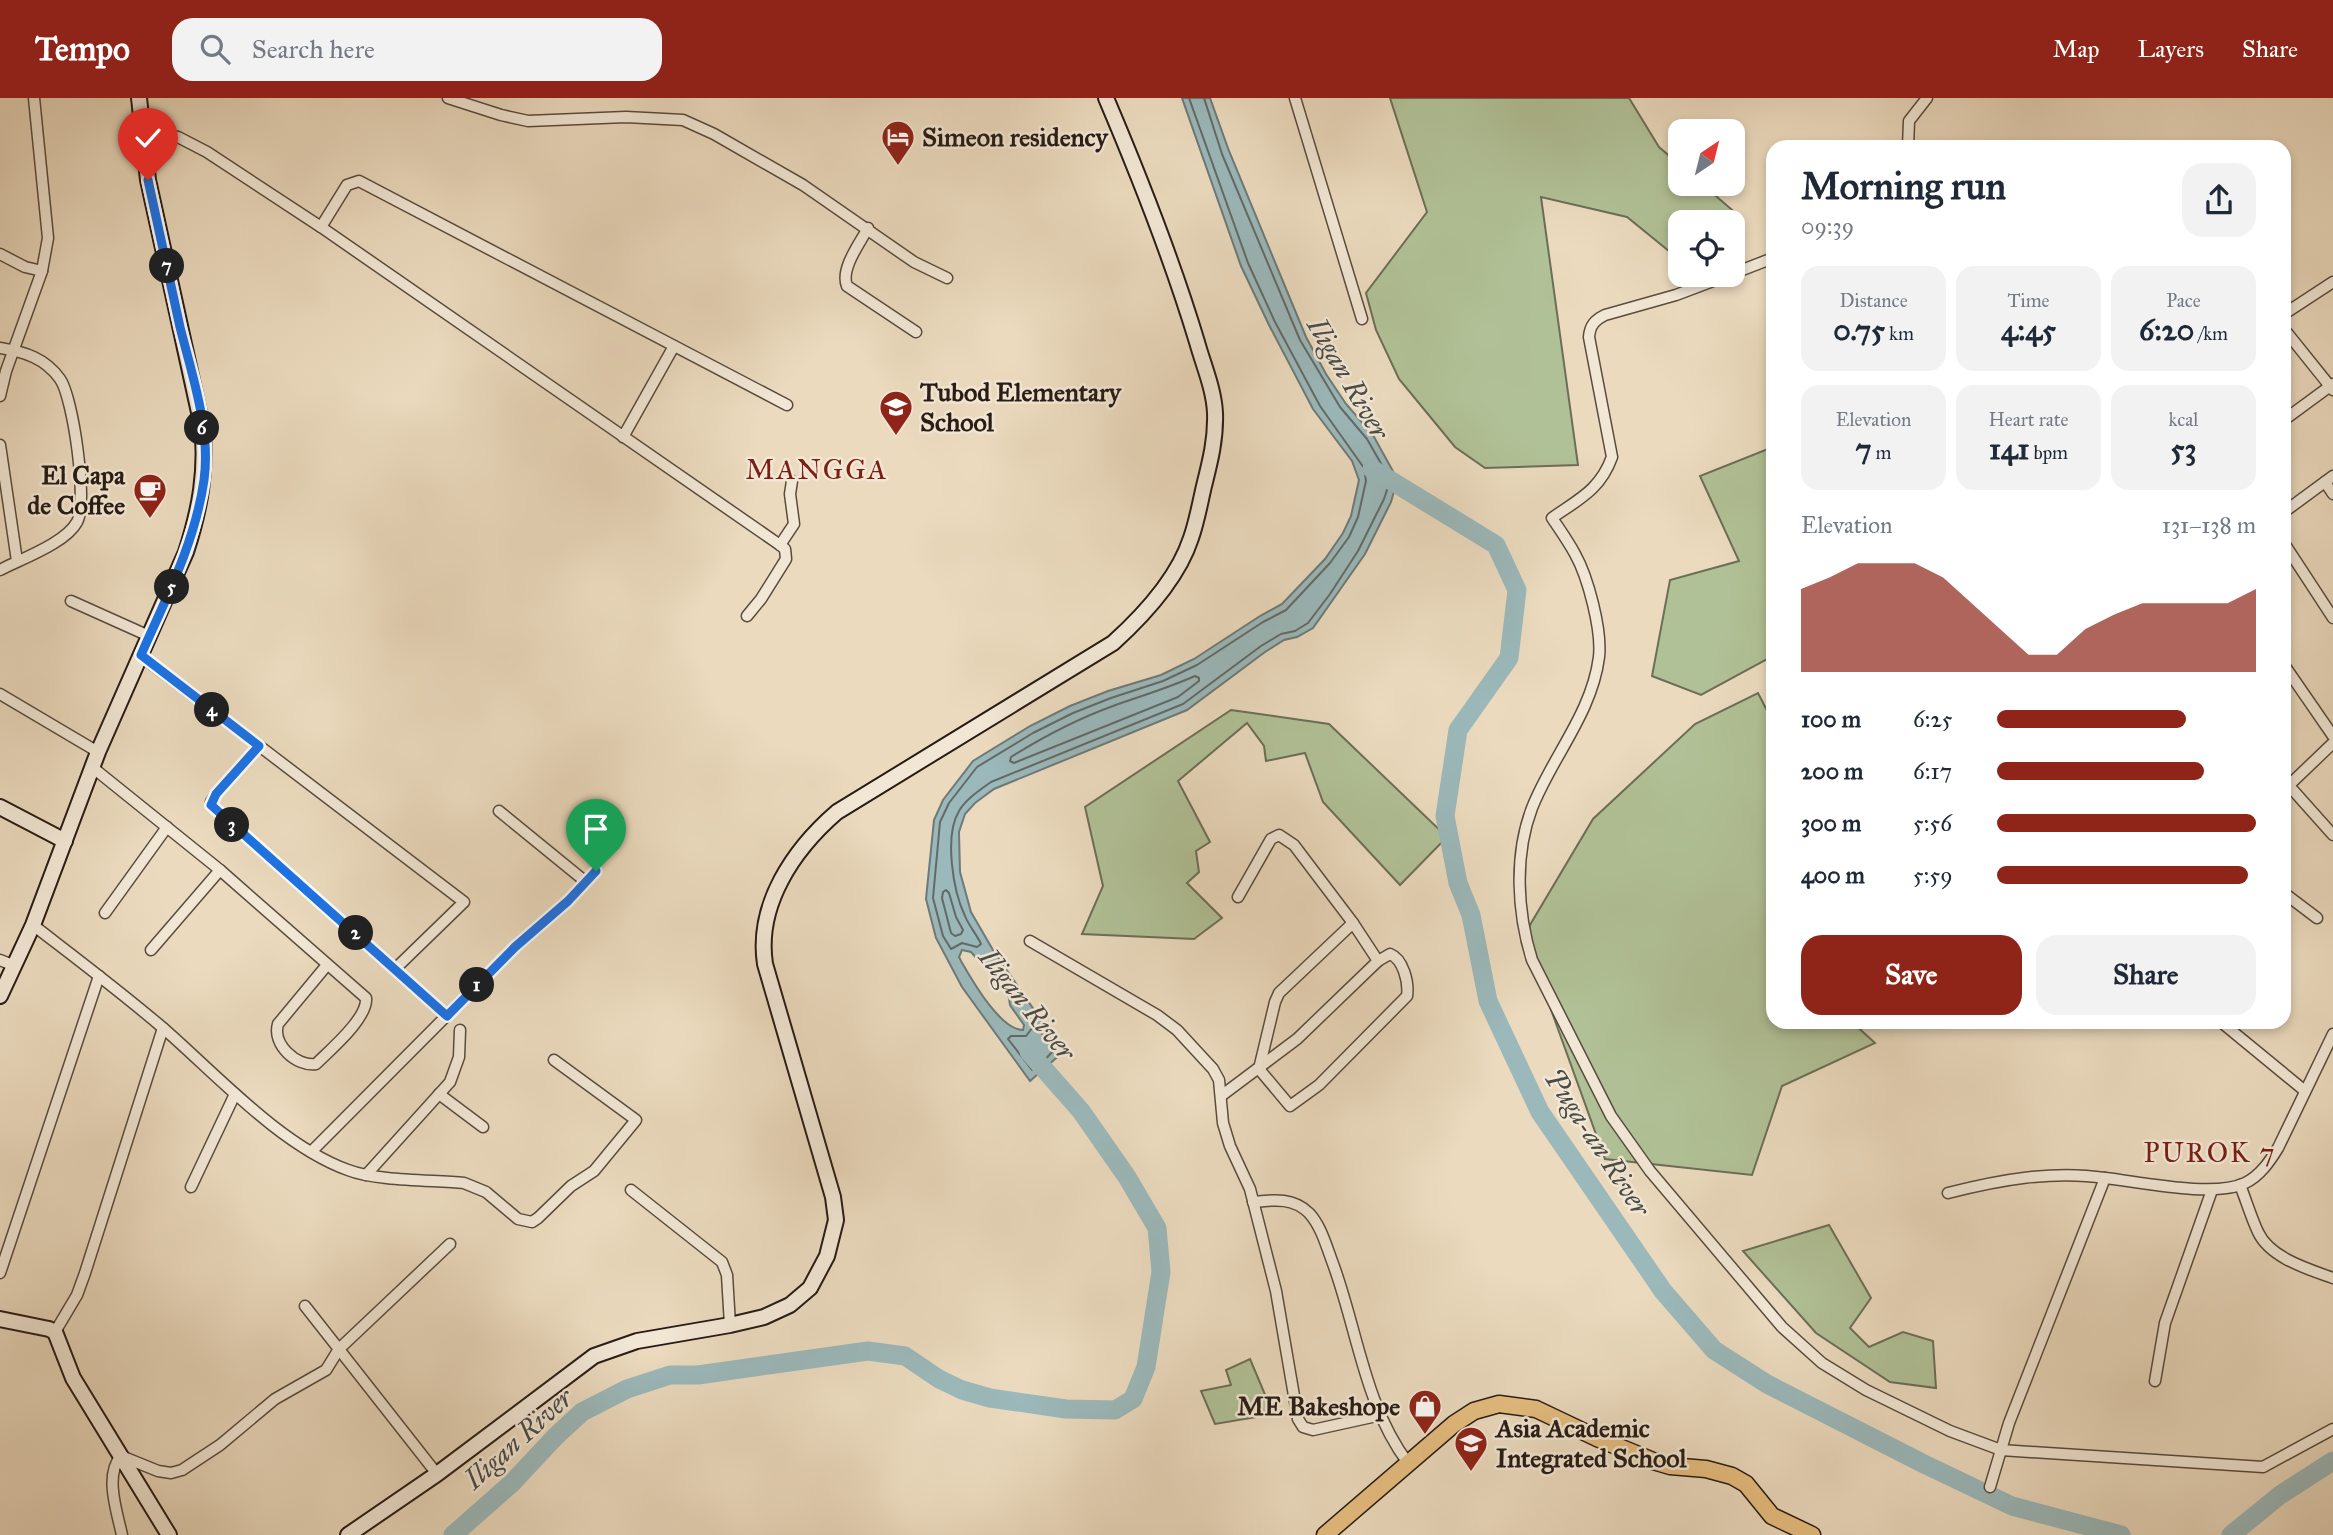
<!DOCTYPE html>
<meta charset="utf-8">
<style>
:root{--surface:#fff;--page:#f2f2f3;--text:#1f2937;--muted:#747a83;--accent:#8f2418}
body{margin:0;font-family:"IM FELL Great Primer",serif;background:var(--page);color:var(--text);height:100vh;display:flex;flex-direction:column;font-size:26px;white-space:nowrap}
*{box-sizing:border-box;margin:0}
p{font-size:23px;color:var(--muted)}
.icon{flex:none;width:38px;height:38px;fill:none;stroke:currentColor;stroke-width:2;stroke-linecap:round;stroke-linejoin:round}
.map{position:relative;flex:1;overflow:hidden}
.sheet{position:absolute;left:1766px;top:42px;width:525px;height:889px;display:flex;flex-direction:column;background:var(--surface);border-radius:21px;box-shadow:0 4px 10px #0003}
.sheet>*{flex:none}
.needle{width:46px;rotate:35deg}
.buttons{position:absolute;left:1668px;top:21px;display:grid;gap:14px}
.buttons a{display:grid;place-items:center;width:77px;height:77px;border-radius:14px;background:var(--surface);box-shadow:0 4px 10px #0003;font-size:35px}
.pin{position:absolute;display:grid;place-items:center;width:60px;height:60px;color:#fff;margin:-72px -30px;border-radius:50% 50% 50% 0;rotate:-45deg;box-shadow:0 0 7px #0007}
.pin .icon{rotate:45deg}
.km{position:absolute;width:35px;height:35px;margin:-18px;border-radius:50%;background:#222;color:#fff;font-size:19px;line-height:35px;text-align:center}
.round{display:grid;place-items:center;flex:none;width:74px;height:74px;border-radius:21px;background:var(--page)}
.overview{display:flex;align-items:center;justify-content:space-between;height:119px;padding:0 35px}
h1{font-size:38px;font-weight:700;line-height:52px}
.metrics{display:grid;grid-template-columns:repeat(3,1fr);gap:10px;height:119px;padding:7px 35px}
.metrics div{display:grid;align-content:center;border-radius:18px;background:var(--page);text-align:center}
.metrics b{font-size:30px;font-weight:700}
.metrics small{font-size:19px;font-weight:400}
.metrics p{font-size:19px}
.chart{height:196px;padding:14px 35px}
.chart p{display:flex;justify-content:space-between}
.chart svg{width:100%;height:126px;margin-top:7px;fill:var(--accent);opacity:.7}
.button{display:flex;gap:14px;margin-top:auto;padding:14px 35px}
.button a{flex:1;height:80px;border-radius:21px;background:var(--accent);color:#fff;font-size:28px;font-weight:700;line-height:80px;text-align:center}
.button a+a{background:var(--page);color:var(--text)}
ul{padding:0 35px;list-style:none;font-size:23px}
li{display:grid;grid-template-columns:112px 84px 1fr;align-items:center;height:52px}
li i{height:18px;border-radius:9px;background:var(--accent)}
header{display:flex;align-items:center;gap:42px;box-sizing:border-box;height:98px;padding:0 35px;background:var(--accent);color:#fff}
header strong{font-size:33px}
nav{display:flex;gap:38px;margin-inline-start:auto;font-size:24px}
.search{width:490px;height:63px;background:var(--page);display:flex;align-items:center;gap:18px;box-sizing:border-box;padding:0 24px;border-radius:21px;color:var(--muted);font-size:26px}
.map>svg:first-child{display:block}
</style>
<header>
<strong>Tempo</strong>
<div class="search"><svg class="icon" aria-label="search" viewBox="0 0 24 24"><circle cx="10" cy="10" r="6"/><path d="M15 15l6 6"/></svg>Search here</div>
<nav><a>Map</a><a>Layers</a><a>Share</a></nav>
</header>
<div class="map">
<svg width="2333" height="1437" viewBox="0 0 2333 1437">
<rect width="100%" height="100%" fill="#ebdabe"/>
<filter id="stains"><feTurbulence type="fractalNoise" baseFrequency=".00286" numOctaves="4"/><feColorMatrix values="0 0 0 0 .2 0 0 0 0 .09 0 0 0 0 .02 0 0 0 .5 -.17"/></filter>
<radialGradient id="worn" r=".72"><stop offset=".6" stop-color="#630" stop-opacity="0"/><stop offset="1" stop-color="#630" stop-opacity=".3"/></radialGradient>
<g fill="#b1c197" stroke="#6c6e56" stroke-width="2">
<path d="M1390,0H1629L1659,49L1680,67V86H1702L1738,117L1744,136L1733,140L1732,124H1680V157L1675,158L1627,119L1541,99L1578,367L1485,370L1455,349L1399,281L1376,232L1366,195L1427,114Z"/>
<path d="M1773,349V558L1701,597L1652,578L1670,482L1739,463L1700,378Z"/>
<path d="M1758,595L1773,624V924H1852L1875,945L1782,988L1752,1077L1605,1061L1524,837L1593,721L1695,626Z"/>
<path d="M1231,612L1329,626L1447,739L1400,787L1323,704L1305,655L1266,663L1264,648L1247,625L1178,683L1210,744L1196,753L1199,774L1187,785L1222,820L1194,841L1082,836L1103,788L1085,709Z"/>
<path d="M1829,1127L1871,1200L1850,1230L1869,1249L1903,1234L1933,1243L1936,1290L1890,1284L1816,1235L1743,1153Z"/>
<path d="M1250,1261L1266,1299L1279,1312L1275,1316L1215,1326L1201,1293L1231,1287L1226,1272Z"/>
</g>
<path fill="#9bb8ba" stroke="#6d7a78" stroke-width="2" fill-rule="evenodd" d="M1182,0H1210L1229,53L1306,239L1326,276L1346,306L1373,337L1394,375L1395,390L1391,404L1365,456L1313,530L1297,539L1284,542L1265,554L1187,612L994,691L975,705L965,716L959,734L960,774L971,814L993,852L1063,954L1030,983L962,889L936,840L926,801L934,722L943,702L973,663L1030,628L1070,608L1108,593L1161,577L1194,561L1260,518L1282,506L1325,461L1343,435L1351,418L1359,382L1352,363L1313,311L1269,227L1241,168ZM962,852L971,854L979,863L1000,877L1008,893L1010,907L1024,927L1023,932C1000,932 972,882 961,863L959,859Z"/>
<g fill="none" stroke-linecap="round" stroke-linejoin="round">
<g stroke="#616a68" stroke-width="2">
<path d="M1189,0L1248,165L1275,224L1320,308L1364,370L1366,383L1358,419L1349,439L1330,465L1286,512L1263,524L1197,567L1163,583L1111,600L1073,615L1033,635L977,669L949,705L940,724L933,800L943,838L951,851L962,845L977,849L981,846C977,837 969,828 965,818C953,793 944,738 959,713C966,701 980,692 991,684L1183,606L1261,548L1281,536L1295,533L1308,525L1330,496L1358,453L1384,401L1388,389L1387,376L1367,341L1340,309L1300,242L1222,56L1204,0"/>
<path d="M1195,578L1199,580V583L1178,599L1014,665L1010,663L1011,659C1043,639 1077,621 1113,608C1141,598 1168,590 1195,578Z"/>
<path d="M946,792L949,795L956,819L963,832L961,836L955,838L951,835L942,800L943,794Z"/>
<path d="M1037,928L1053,953L1041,966L1032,972L1008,941L1011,938H1026L1033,929Z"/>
</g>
<g stroke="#9bb8ba" stroke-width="19">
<path d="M1372,371L1496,447L1517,492L1509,560L1458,632L1445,718L1458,785L1471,817L1488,903L1540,1014L1663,1193L1714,1252L1767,1286L1924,1366L2012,1408L2121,1437"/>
<path d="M453,1437L512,1385L556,1338L582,1314L627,1291L670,1277H698L868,1253L905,1258L939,1281L962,1292L990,1300L1066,1311L1115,1312L1133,1301L1146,1269L1161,1174L1157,1130L1127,1079L1081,1013L1029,954"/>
<path d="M2231,1437L2280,1397L2333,1363"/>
</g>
<defs>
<g id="street">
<path d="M448,0L501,17L528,23L626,19L683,22L714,36L803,87L914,164L947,180"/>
<path d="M1295,0L1362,221"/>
<path d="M141,33H155L178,39L207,54L321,129L780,447L785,451L786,461L761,501L747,518"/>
<path d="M1908,49L1909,23L1927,0"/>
<path d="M321,129L347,87L359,83L787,307"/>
<path d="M868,130C860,145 840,171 847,188L916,234"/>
<path d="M0,156L25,169L42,173"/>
<path d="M1732,176L1773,160"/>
<path d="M1729,177L1676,197L1605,217C1595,222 1590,227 1589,239L1612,359C1600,392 1579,401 1552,420C1560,432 1568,443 1575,456C1588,479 1602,532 1599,559C1592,615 1552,659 1532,710C1514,757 1517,814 1532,862L1611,1018L1650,1073L1782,1229L1822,1265L1866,1292L1950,1333L2001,1352L2263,1369L2333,1331"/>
<path d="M2284,216L2333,184"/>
<path d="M2284,231L2333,292"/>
<path d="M0,250C25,254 45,260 60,281C73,299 88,404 77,424C66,445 21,461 0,472"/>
<path d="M0,298L6,273L42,173L48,140L34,0"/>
<path d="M2284,322L2333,286"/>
<path d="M623,339L674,248"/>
<path d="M0,347L17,463"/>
<path d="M2325,384L2333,396"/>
<path d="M2284,414L2333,378"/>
<path d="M2284,445L2333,520"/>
<path d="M780,447L794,426L790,396L792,383"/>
<path d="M71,503L149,538"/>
<path d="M140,557L464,804L396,870"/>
<path d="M2284,567L2333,638"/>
<path d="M0,596L98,654"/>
<path d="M259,648L216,696L211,704L213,709L447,918"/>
<path d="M92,669L220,772L366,900C368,920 330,952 316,966C296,969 272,946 278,926L327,867"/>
<path d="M2284,682L2333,737"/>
<path d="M2284,692L2333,645"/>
<path d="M499,713L586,784"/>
<path d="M2284,795L2317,820"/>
<path d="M105,815L167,729"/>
<path d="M1353,825L1279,895L1275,904L1259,971L1290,1008L1319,987L1407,898C1409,884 1403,861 1390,856L1378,863"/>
<path d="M33,827C77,861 121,894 163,930C216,976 281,1048 348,1072C376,1083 432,1082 464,1085L486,1094L518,1121L532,1124L538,1120L571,1088L594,1073L636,1022L554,962"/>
<path d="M1030,843L1157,917L1177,932L1213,971L1219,982L1223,1025L1230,1048L1250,1091L1276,1193L1298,1321L1303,1329L1313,1332L1381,1317"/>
<path d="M151,852L220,772"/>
<path d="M0,862L15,868"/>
<path d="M2221,924L2305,993"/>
<path d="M439,996L483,1029"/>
<path d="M1221,998L1297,941L1378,863L1353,825L1294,747L1279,737L1271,741L1238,799"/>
<path d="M311,1054L515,849L568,803L596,773"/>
<path d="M366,1077L450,984L459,959L460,932"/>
<path d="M2240,1087C2246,1102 2251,1119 2258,1134C2270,1160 2308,1171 2333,1180"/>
<path d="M191,1089L235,996"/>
<path d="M631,1092L722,1164L727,1177L730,1227"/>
<path d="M1948,1095C1999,1082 2053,1072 2105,1080"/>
<path d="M1253,1104C1273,1102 1293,1099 1309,1115C1321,1128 1326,1147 1332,1163C1357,1229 1364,1307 1408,1365"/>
<path d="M0,1175L99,878"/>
<path d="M305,1208L437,1376"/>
<path d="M55,1234L77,1197L85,1175L163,930"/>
<path d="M2155,1283L2165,1225L2212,1092"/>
<path d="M1990,1389L2009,1325L2105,1080C2141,1084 2214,1100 2245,1085C2260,1078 2270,1063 2278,1050L2333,936"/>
<path d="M122,1437C117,1414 104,1377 121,1358L158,1373L171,1375L182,1372L220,1347L275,1301L326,1272L339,1251L450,1146"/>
</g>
<g id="secondary">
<path d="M0,709L65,743"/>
<path d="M0,898L33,827L98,654L186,454C200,411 207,372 202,328L148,82L139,0"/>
<path d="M0,1221L49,1231L55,1234L73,1280L169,1437"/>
<path d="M348,1437L437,1376L594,1258L637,1243L730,1227L764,1219L790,1207L810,1190L827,1158L836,1122L833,1099L765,866C756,807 793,752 837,714L1113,545C1144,517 1178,480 1191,440C1197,423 1200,405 1204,388C1210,364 1216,341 1215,315C1214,291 1203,266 1197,244C1172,161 1140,80 1106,0"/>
</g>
<path id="primary" d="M1325,1437L1454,1326L1474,1313L1499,1306L1536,1311L1597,1340L1653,1363L1670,1368L1706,1371L1732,1378L1746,1386L1772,1418L1812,1437"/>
</defs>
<use href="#street" stroke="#584c3f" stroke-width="13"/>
<use href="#secondary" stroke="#271c15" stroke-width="18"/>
<use href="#primary" stroke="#271c15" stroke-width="19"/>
<use href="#street" stroke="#f2e7d5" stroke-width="10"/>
<use href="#secondary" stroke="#f2e7d5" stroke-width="14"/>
<use href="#primary" stroke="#e6bd7f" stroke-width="16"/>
</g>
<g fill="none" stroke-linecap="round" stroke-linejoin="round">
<defs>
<path id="route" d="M148,82C159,131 169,180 180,229C192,277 211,332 204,382C195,445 166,500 141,557L259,648L216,696L211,707L447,918L515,849L568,803L596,773"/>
</defs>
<use href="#route" stroke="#fff" stroke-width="14"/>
<use href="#route" stroke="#1a73e8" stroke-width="9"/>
</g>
<defs>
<symbol id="hotel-pin" viewBox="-11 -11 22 30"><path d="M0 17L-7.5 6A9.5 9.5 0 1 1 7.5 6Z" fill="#8f2418" stroke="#f2e7d5"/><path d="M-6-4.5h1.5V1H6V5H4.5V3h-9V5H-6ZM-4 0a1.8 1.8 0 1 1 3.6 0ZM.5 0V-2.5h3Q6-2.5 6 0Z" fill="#fff"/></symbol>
<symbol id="school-pin" viewBox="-11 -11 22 30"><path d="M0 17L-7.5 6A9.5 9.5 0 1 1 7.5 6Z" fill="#8f2418" stroke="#f2e7d5"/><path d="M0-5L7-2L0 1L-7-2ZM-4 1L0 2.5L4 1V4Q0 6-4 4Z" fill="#fff"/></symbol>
<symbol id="cafe-pin" viewBox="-11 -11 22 30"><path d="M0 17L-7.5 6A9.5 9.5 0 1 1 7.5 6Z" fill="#8f2418" stroke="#f2e7d5"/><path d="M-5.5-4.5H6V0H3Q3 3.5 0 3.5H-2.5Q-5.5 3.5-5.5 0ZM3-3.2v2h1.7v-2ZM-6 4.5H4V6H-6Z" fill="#fff"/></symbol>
<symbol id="shop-pin" viewBox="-11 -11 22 30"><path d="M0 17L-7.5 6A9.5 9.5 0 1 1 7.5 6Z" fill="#8f2418" stroke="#f2e7d5"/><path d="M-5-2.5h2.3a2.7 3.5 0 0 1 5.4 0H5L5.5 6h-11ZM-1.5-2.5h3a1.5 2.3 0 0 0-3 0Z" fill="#fff"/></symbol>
</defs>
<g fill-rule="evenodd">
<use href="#hotel-pin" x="879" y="20" width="38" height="52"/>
<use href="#school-pin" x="877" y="290" width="38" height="52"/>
<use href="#cafe-pin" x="131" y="373" width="38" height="52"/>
<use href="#shop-pin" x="1406" y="1289" width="38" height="52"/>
<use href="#school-pin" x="1452" y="1326" width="38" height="52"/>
</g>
<g text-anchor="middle" stroke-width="5" stroke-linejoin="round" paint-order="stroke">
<g font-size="26" font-weight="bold" fill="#271c15" stroke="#f2e7d5" text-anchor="start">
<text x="922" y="48">Simeon residency</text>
<text x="920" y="303">Tubod Elementary<tspan x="920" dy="30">School</tspan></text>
<text x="125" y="386" text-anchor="end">El Capa<tspan x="125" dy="30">de Coffee</tspan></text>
<text x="1400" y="1317" text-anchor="end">ME Bakeshope</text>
<text x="1496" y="1339">Asia Academic<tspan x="1496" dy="30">Integrated School</tspan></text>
</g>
<g font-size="28" font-style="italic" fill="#4a4b47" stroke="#f2e7d5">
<text transform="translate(1349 280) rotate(60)" y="10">Iligan River</text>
<text transform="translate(1028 906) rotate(51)" y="10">Iligan River</text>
<text transform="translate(1598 1044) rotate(57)" y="10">Puga-an River</text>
<text transform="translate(518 1340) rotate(-42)" y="10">Iligan River</text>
</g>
<g font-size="28" letter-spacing="2" fill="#7a1f14" stroke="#f2e7d5">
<text x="817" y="381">MANGGA</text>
<text x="2210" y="1064">PUROK 7</text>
</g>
</g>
<rect width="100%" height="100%" filter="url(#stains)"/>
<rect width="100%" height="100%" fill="url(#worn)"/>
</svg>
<div class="buttons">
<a><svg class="needle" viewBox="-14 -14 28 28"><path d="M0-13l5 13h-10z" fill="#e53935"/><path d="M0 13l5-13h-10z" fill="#747a83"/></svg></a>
<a><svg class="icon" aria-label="locate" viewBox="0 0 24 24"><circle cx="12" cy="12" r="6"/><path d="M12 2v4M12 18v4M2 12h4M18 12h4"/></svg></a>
</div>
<div class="pin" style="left:596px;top:773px;background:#1e9e55"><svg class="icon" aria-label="arrive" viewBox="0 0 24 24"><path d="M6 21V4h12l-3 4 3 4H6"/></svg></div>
<div class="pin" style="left:148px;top:82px;background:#d93025"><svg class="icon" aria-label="check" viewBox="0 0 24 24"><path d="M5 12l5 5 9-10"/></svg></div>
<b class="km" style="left:477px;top:887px">1</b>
<b class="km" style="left:356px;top:835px">2</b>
<b class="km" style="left:232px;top:727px">3</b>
<b class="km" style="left:212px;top:612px">4</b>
<b class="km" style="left:172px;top:489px">5</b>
<b class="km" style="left:202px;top:330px">6</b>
<b class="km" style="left:167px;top:168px">7</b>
<section class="sheet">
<div class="overview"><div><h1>Morning run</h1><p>09:39</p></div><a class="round"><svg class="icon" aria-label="share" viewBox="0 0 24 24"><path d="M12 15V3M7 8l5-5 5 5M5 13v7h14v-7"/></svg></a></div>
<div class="metrics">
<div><p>Distance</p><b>0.75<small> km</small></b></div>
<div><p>Time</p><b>4:45</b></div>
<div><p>Pace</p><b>6:20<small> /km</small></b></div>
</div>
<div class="metrics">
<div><p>Elevation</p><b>7<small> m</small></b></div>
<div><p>Heart rate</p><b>141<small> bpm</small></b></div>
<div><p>kcal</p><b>53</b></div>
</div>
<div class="chart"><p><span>Elevation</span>131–138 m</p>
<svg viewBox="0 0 160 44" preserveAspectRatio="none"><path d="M0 44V15L10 11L20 6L30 6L40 6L50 11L60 20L70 29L80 38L90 38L100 29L110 24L120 20L130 20L140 20L150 20L160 15V44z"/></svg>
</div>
<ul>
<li><b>100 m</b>6:25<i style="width:73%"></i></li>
<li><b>200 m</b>6:17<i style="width:80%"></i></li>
<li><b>300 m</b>5:56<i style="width:100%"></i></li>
<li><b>400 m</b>5:59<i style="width:97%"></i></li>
</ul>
<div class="button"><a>Save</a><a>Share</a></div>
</section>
</div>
